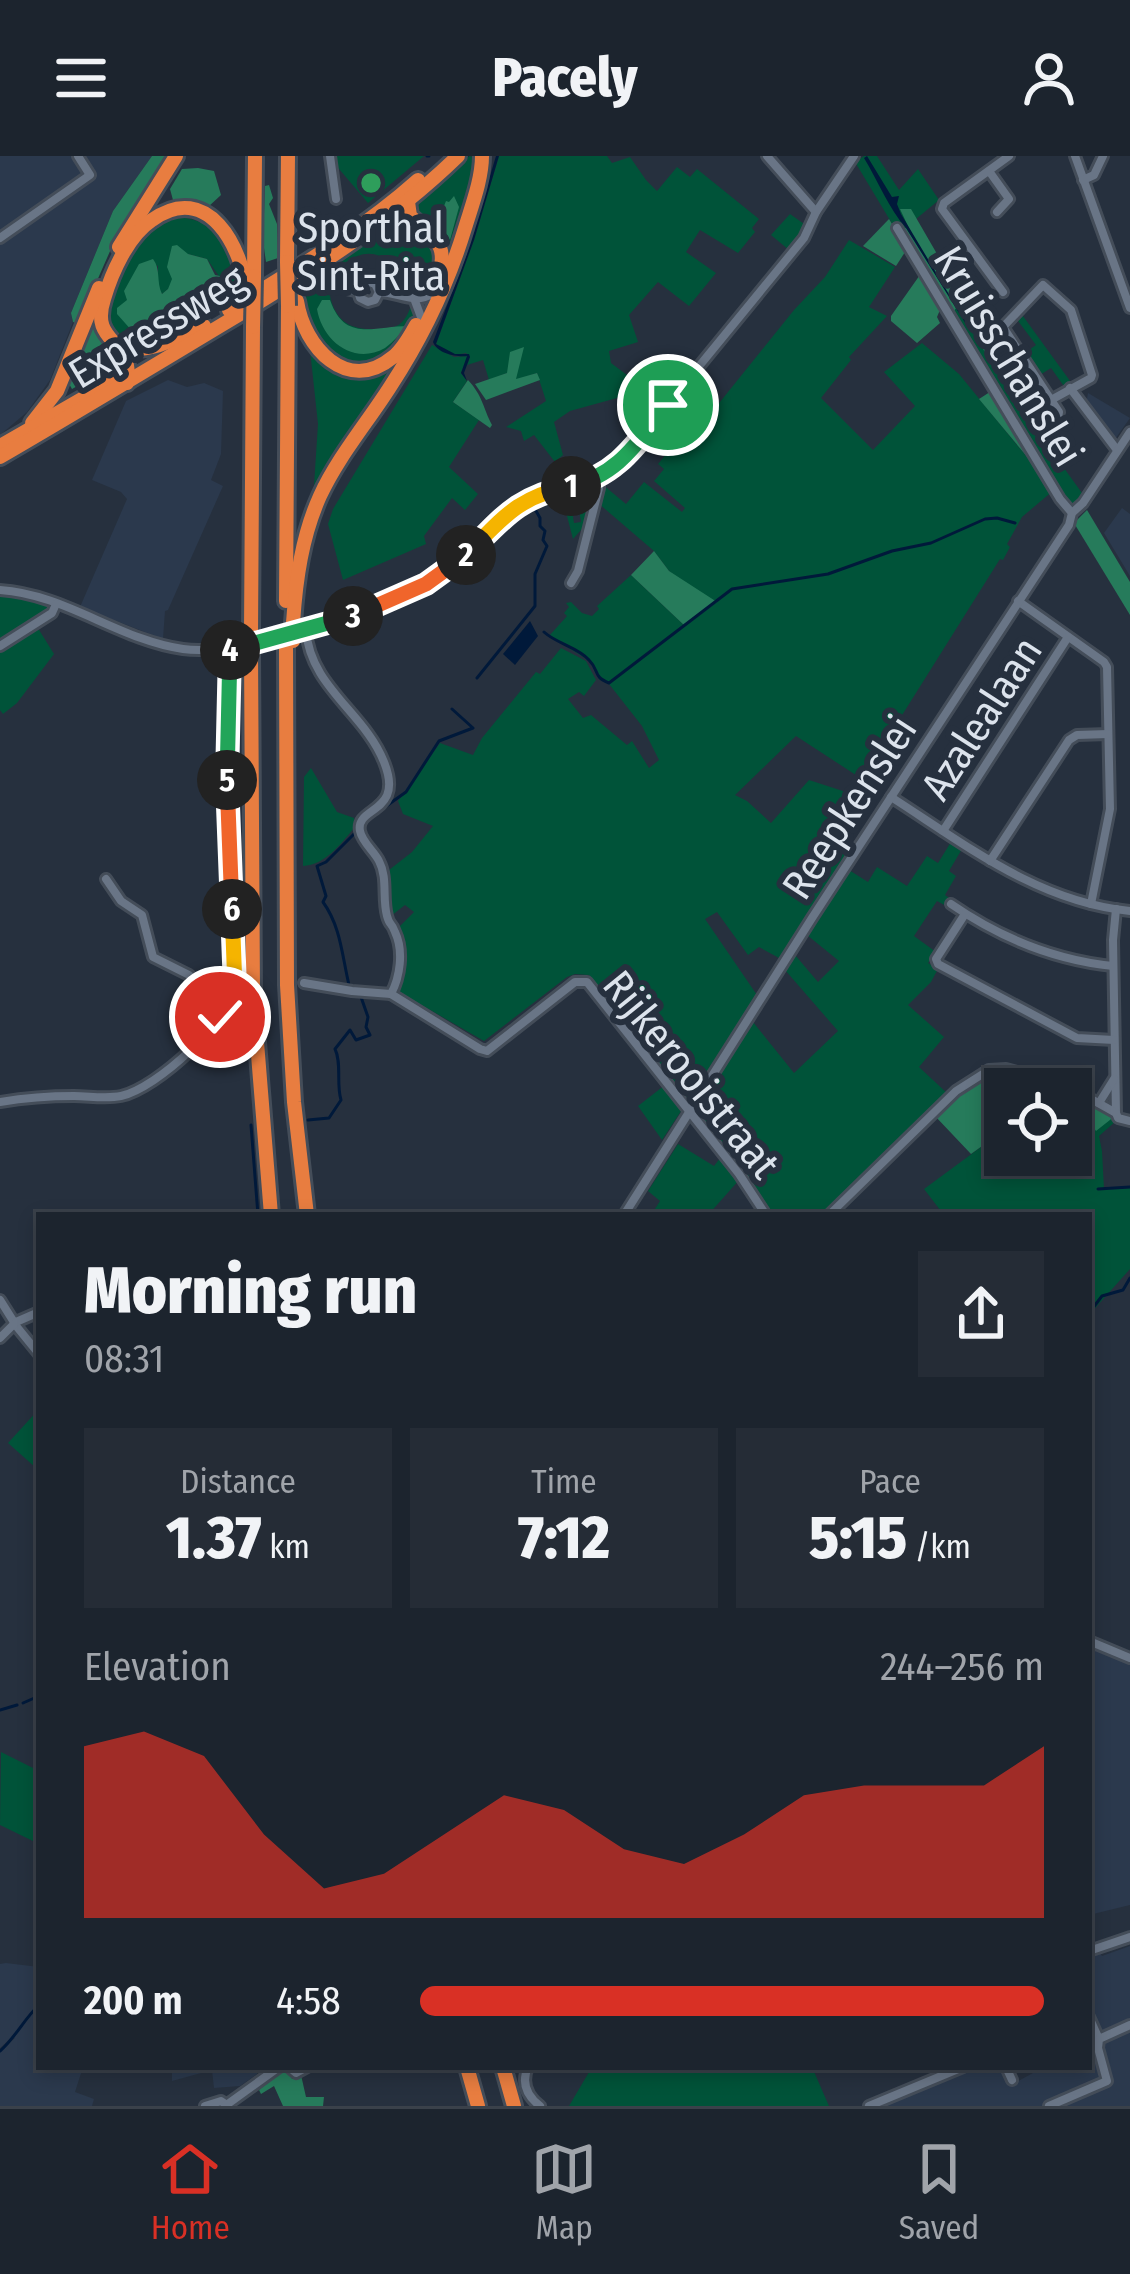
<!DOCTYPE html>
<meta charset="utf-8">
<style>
:root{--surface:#1c242e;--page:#252c36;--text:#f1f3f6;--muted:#a0a4aa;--line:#3a414a;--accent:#d93025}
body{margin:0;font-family:"Fira Sans Condensed",sans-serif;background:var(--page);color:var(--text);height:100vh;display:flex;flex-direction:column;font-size:45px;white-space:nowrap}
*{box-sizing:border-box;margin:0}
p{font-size:39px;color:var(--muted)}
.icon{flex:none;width:66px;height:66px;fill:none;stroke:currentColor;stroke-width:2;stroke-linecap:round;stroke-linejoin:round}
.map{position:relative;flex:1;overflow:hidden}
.drawer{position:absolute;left:36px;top:1056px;width:1056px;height:858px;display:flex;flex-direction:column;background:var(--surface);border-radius:0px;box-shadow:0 6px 18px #0003,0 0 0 3px var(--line)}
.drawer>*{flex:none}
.fabs{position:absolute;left:984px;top:912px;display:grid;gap:24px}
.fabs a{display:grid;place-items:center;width:108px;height:108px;border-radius:0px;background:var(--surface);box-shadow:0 6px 18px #0003,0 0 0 3px var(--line);font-size:60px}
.pin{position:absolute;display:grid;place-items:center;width:102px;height:102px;color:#fff;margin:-51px;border:6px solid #fff;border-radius:50%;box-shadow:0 3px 12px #0007}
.km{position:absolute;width:60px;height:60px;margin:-30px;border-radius:50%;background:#222;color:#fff;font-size:33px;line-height:60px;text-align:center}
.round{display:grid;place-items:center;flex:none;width:126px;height:126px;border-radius:0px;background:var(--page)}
.head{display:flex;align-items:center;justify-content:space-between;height:204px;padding:0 48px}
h1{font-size:66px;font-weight:800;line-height:90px}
.stats{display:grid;grid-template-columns:repeat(3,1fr);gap:18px;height:204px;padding:12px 48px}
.stats div{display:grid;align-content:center;border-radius:0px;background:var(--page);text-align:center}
.stats b{font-size:60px;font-weight:800}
.stats small{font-size:33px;font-weight:400}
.stats p{font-size:33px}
.chart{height:336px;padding:24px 48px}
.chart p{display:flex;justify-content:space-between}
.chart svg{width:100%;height:216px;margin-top:12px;fill:var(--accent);opacity:.7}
ul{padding:0 48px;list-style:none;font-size:39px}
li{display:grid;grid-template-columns:192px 144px 1fr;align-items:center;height:90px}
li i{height:30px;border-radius:15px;background:var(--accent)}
header{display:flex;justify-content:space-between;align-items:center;height:156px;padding:0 48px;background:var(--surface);font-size:54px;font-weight:800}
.tabs{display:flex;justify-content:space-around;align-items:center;height:168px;border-top:3px solid var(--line);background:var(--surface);font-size:33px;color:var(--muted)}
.tabs a{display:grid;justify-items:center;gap:6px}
.tabs .active{color:var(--accent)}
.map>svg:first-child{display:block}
</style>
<header><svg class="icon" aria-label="menu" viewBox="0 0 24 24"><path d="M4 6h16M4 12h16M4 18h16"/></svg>Pacely<svg class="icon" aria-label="person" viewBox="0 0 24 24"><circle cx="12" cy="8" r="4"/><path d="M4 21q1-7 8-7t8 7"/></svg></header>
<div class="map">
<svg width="1130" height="1950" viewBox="0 0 1130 1950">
<rect width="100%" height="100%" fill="#26303e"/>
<g fill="#2b394d">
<path d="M0,0H152L113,55L71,157L73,166L50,224L27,256L0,279Z"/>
<path d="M168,224L187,231L204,227L223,235L221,298L211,324L223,330L168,454L165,455L163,483L80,451L127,343L121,336L92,324L126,245Z"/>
<path d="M1088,237L1130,262L1113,286L1086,248Z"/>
<path d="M1122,352L1130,358V420L1104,377Z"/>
<path d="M1090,1491L1130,1508V1749L1089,1759Z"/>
<path d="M1130,1790V1950H878L968,1911H1001L1011,1929L1044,1911H1089V1799L1099,1795L1102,1800Z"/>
<path d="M6,1807L39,1811V1911H83L75,1936L94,1943L92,1950H0V1896L15,1882L12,1881L0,1892V1808Z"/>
<path d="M172,1911H257V1918L240,1930L214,1932L212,1914L172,1925Z"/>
</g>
<g fill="#005339">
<path d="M332,0H424L368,47L334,7Z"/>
<path d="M468,0L475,1L477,11L447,111C449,69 429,79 412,52Z"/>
<path d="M499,0H607L612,7L630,1L646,24L657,35L677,11L690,21L697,13L759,63L752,72L755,76L738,97L700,74L686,96L716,117L689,150L658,126L629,159L638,186L609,195L611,207L631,222L617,242L570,255L554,266L563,299L555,306L534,279L524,285L521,275L506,271L546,245L537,217L516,224L507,217L489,224L483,204L467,209L470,201L466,197L455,199L436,188L474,84Z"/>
<path d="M864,0H877L899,34L918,13L939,44L916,63L1056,301L1082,337L1073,350L1054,334L1022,361L1007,388L1010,391L1003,404L1000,403L862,623L796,580L735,639L747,645L771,667L809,624L852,638L824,682L849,697L779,802L759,791L748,799L717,756L705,763L757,839L688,944L589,819L575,818L567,821L484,885L399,836C407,819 407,788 399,771L414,756L405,749L391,760L389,714L412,696L433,670L403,658L398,645L440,587L473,599L482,582L536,516L540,518L561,492L586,505L596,524L584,540L579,536L568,543L583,562L591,559L627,589L632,585L649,612L659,604L642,570L609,528L599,523L590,505L549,480L567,460L564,457L569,451L566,447L571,446L582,457L592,460L599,453L597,450L631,419L685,470L683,426L669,415L654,395L598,347L602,328L626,348L644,326L682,356L685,352L654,325L664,313L658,308L676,286L682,290L695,277L794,154L825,121L849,84L895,111L869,151L887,160L849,201L851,204L821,242L873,294L915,250L884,216L922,187L959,218L1048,327L855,6Z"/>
<path d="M790,58L807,70L789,94L771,79Z"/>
<path d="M182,61C229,70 235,98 237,141L224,149L217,132L226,130L207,103L188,98L168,133L162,138L158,130V109L127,145L122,162L133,176L155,174L163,159L182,149L198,165C167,183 153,193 118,184L107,165L110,146L128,97L164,65Z"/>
<path d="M410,70L418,71L436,86V121L426,139H412L420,121L411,104L390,109C377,90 350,97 335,117L338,119L334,124L328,119L327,112C349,93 382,72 410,70Z"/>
<path d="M314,119L322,120L335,132L334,139L330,140C335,164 350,174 373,173C384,173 394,174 402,166C407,161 409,155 412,148L408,146L410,145H413L418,161C409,175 397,196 381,204C359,215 327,204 314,183C305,169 301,145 300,128Z"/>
<path d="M1020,156L1073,229L1066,233L1051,212L1040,219L1026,196L1036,189L1015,161Z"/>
<path d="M411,186L313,345L318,268L310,194L355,218Z"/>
<path d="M432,189L454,201L468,200L461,217L467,225L453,246L479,264L449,311L478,338L465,354L452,342L424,380L426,388L343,424L328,368L333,353Z"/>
<path d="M597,330L588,366L573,383L561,337L569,335L574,367L581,366L576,334Z"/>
<path d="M0,440L23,442L52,452L43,461L0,488Z"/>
<path d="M36,469L54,498L17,547L3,558L0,554V492Z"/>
<path d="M311,612L337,656L354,662V672C341,688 325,709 303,710L304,621Z"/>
<path d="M951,686L962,693L949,715L956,720L945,739L952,744L948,751L937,745L914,780L936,796L928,807L938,813L931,826L908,849L944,881L919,911L948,938L825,1059H769L697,959L698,955L753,866L794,917L838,875L785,814L795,799L818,826L839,805L807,779L849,714L868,726L877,711L907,730L927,700L938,707Z"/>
<path d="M665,929L683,952L662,984L638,950Z"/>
<path d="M1084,958L1115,960L1130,967L1116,965L1099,980L1102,995L1104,1033L1130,1032V1113L1089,1159V1059H944L924,1033L996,980L1005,986V999H1022L1026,1002L1031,999H1071V968Z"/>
<path d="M678,988L714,1010L721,1001L740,1023L708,1059H651L660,1045L648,1035Z"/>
<path d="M39,1253V1306L35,1311L8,1287Z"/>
<path d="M1,1596L39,1615V1688L0,1669Z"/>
<path d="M592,1911H812L829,1950H569Z"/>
</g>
<g fill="#267b5b">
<path d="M152,0H167L118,77L78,168L73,166L71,157L113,55Z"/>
<path d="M198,12L214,15L221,39L208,51L173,44L170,33L182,13Z"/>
<path d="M269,29L273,42L269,48L277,68L278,102L266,106L263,85L265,30Z"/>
<path d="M454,40L459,51L450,84L443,72L433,64L434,50L446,63L442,55L446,45L449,46Z"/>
<path d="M900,53H911L973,160L972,166L956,152L952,158L901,73L906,72L915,85Z"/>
<path d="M889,63L907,93L896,110L863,90Z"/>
<path d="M177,89L188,98L207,103L215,119L225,121L226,131L188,138C179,154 162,156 155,174L133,176L117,158V152L127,144L124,135L139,108L153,103C161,113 156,126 162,138L168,133L172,123L167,111L172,90Z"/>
<path d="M922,116L942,149L937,161L940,167L917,187L891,165V160Z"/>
<path d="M322,144H330C345,187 374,170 408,170C400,178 393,186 385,192C353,210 322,184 317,153Z"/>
<path d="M94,162L120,199L119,207L72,233L68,226Z"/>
<path d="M986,181L1041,275L1038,276L1020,254L980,188Z"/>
<path d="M524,191L516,223L537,217L540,224L486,244L475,228L507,217L510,196Z"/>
<path d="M468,224C483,240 483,252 492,269L490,272L453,246Z"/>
<path d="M993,234L1049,327L979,243Z"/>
<path d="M1087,354L1130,426V459L1074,367Z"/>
<path d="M654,395L669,415L717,446L685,470L631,419Z"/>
<path d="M1002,915L1063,933H1005V986L996,980L971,998L935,960C955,942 974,919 1002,915Z"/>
<path d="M1071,936L1115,960L1096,975L1084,958L1071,968Z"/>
<path d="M285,1912L290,1915L292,1923L301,1919L306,1941H324L323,1950H283L274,1930L261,1938L259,1934Z"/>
</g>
<g fill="#00193a">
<path d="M496,0H499L474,84L436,188L455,198H469L470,201L464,217L467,225L461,217L467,200C456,201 438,198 433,186L466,100Z"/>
<path d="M867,0L892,41L899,40L897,48L901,58L959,155L974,169L969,173L906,72C889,53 878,25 864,2Z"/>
<path d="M530,465L538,480L515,509L503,498Z"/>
</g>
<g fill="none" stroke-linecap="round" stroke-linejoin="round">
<g stroke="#00193a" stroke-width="3">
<path d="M427,0H429"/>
<path d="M414,50L467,0"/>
<path d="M544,476C557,488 578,491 589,504C600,515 592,520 609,527L732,433L828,418L892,395L931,387L985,363L997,362L1015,367"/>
<path d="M477,522L535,450V418L547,390L543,384L545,375L540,370V362L531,346"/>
<path d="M368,663L406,636L439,585L473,572L452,553"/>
<path d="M349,829C342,800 341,771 323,746L326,740L317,710L326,706L355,677"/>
<path d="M308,964L329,962L341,944C336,928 342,907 335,893L350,874L356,884L370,879L366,871L368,861L361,841"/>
<path d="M251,969L258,1059"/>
<path d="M1098,1033L1130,1031"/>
<path d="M1089,1157L1102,1140L1123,1134L1130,1122"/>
<path d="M1089,1481L1121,1494"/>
<path d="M23,1547L39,1540"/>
<path d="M0,1554L17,1549"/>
<path d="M0,1895C16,1881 24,1863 39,1849"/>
</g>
<defs>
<g id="minor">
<path d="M330,0L336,43"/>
<path d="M767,0L816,56"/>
<path d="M1075,0L1130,152"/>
<path d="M989,15L1009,43L997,56"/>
<path d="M1083,24L1094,19L1103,0"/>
<path d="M897,72L1060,343L1072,357"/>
<path d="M0,82L90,19L78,0"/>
<path d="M317,112C334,125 334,133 358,135L360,130L369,126L375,128L379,136C397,136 415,149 432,138"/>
<path d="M358,135L360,142L368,146L375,144L379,136"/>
<path d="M1003,136L942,53L944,47L1009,0"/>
<path d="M415,145L421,161"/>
<path d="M1070,232L1117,294"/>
<path d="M1051,244L1091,222L1092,219L1071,154L1043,129L1003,171L1059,256L1056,273L1049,278L1050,282H1055L1054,276"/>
<path d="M571,427L578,415L599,332V322"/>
<path d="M0,434C65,438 119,484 183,493C242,502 395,452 444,417C471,397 491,368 518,348C536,335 558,334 578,328C594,324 606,317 619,308L804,82L816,56L854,0"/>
<path d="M1018,445L1104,506L1107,511L1110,653L1091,748"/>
<path d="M306,474C310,531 365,557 384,606C405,658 355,650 360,675C362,686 374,695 379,705C388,722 382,742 387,760C390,771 391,765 395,776C404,795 400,821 391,838"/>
<path d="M0,490L52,457L56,448"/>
<path d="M891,641C966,689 1038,746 1130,755"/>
<path d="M943,675L1068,481"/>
<path d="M990,705L1069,584L1077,579L1108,578"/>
<path d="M106,723L121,745L142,759L153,801L189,819L220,861"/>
<path d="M951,748C999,781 1055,804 1113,810"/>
<path d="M1116,753L1113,784L1116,957"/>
<path d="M965,758L936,803L938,808L1077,882L1114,884"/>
<path d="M304,827L352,835L391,838"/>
<path d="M391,838L480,893L487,895L575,826H587L739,1018L766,1059"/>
<path d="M0,946C24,942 49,940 74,940C89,940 106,943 121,940C157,932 231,865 235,826L227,615L230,492"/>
<path d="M1099,947L1114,923"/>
<path d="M624,1059L812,762L1069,369L1072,357L1083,347L1130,276"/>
<path d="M829,1059L956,935L989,914L1006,913L1066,929L1116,957L1118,962L1130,965"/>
<path d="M0,1144L17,1171L39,1198"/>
<path d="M0,1182L16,1166L39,1156"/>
<path d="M1089,1485L1130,1502"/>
<path d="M1089,1795L1130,1781"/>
<path d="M1089,1861L1099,1883"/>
<path d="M289,1911L296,1917L307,1911"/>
<path d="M528,1911C521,1927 527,1940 540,1950"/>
<path d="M1006,1911L1012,1924"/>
<path d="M205,1950L221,1945L227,1949"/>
<path d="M225,1950L279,1911"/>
<path d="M869,1950L963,1911"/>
<path d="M1049,1950L1107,1925L1098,1892L1099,1883L1130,1869"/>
</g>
<g id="highway">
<path d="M407,39L410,60C436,83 451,89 436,128"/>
<path d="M119,91L176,0"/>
<path d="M287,106L288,0"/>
<path d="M254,120L255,0"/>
<path d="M297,145C304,191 347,239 393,201C403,193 410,180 416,169"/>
<path d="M229,154C294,114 361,75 418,24"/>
<path d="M121,191C152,199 176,181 204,170"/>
<path d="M127,227C134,181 89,189 104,143C112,116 128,80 152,64C208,24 243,92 247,139"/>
<path d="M32,267L57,235L99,132"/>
<path d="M0,290L113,225"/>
<path d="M0,301C74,258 147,214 220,170C305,119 387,69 458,0"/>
<path d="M286,445L288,150"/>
<path d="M293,467C296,423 302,380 320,340C338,301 367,267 390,231C422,182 448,128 465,72C472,49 482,23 482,0"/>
<path d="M251,477L253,171"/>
<path d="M286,487L287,829L294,946L307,1059"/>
<path d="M251,496L253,837L271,1059"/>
<path d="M467,1911L478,1950"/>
<path d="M503,1911L514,1950"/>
</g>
</defs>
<use href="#minor" stroke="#444d59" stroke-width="14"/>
<use href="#highway" stroke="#444d59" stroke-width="20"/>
<use href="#minor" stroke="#697586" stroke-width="8"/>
<use href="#highway" stroke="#e87d40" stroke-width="14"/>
<defs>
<g id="highway-bridge">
<path d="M287,106L288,150"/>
<path d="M253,171L254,120"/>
<path d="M293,485V467"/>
<path d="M251,496V477"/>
</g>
</defs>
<use href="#highway-bridge" stroke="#444d59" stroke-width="20" stroke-linecap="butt"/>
<use href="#highway-bridge" stroke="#e87d40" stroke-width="14"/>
</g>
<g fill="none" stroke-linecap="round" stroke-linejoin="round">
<defs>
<path id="split-1" d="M571,330C619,319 638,285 668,249"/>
<path id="split-2" d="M466,399C503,362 517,341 571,330"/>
<path id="split-3" d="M353,460L426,428L466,399"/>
<path id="split-4" d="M230,494L353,460"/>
<path id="split-5" d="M227,624L230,494"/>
<path id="split-6" d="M227,624L232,753"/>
<path id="split-7" d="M220,861L230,847L235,832L232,753"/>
</defs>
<use href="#split-1" stroke="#fff" stroke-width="24"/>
<use href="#split-2" stroke="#fff" stroke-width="24"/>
<use href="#split-3" stroke="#fff" stroke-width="24"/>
<use href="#split-4" stroke="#fff" stroke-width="24"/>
<use href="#split-5" stroke="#fff" stroke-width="24"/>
<use href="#split-6" stroke="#fff" stroke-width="24"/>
<use href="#split-7" stroke="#fff" stroke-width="24"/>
<use href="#split-1" stroke="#22a559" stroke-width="15"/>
<use href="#split-2" stroke="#f5b400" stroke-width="15"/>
<use href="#split-3" stroke="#f0652b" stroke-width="15"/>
<use href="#split-4" stroke="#22a559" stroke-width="15"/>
<use href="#split-5" stroke="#22a559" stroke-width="15"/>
<use href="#split-6" stroke="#f0652b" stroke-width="15"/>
<use href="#split-7" stroke="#f5b400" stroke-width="15"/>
</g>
<circle fill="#2e9e5b" stroke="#26303e" stroke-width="4.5" cx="371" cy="27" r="12"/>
<g text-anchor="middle" stroke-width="12" stroke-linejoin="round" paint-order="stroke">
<g font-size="42" fill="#dce3ec" stroke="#26303e">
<text x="371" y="86">Sporthal<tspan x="371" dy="48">Sint-Rita</tspan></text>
</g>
<g font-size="42" fill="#dce3ec" stroke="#26303e">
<text transform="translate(157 170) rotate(-31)" y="15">Expressweg</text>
<text transform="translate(1009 200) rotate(59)" y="15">Kruisschanslei</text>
<text transform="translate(981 562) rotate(-57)" y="15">Azalealaan</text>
<text transform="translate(849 651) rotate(-57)" y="15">Reepkenslei</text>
<text transform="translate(692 918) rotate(51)" y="15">Rijkerooistraat</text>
</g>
</g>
</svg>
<div class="fabs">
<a><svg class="icon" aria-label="locate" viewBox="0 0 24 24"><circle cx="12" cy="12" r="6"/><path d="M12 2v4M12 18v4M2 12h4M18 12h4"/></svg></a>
</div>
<div class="pin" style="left:668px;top:249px;background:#1e9e55"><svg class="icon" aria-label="arrive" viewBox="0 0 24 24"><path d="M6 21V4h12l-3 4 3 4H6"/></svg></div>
<div class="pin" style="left:220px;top:861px;background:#d93025"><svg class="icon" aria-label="check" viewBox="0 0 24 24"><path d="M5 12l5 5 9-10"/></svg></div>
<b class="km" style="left:571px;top:330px">1</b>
<b class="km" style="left:466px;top:399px">2</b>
<b class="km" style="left:353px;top:460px">3</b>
<b class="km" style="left:230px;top:494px">4</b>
<b class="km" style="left:227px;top:624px">5</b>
<b class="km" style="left:232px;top:753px">6</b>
<section class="drawer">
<div class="head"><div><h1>Morning run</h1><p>08:31</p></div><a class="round"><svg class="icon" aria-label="share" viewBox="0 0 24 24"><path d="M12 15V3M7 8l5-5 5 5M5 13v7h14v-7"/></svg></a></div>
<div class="stats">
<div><p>Distance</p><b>1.37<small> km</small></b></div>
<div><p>Time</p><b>7:12</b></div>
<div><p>Pace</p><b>5:15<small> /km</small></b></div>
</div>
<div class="chart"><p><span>Elevation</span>244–256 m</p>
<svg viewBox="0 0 160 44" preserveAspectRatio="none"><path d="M0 44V9L10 6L20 11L30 27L40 38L50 35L60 27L70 19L80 22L90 30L100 33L110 27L120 19L130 17L140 17L150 17L160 9V44z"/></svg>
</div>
<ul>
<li><b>200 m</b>4:58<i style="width:100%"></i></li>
</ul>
</section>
</div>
<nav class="tabs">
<a class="active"><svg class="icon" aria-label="home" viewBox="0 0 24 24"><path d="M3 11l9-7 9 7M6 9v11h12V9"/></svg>Home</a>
<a><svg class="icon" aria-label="map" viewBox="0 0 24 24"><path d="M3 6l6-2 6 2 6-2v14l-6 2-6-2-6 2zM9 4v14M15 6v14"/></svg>Map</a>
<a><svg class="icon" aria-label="saved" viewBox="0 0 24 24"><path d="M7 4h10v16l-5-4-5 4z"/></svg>Saved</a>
</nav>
